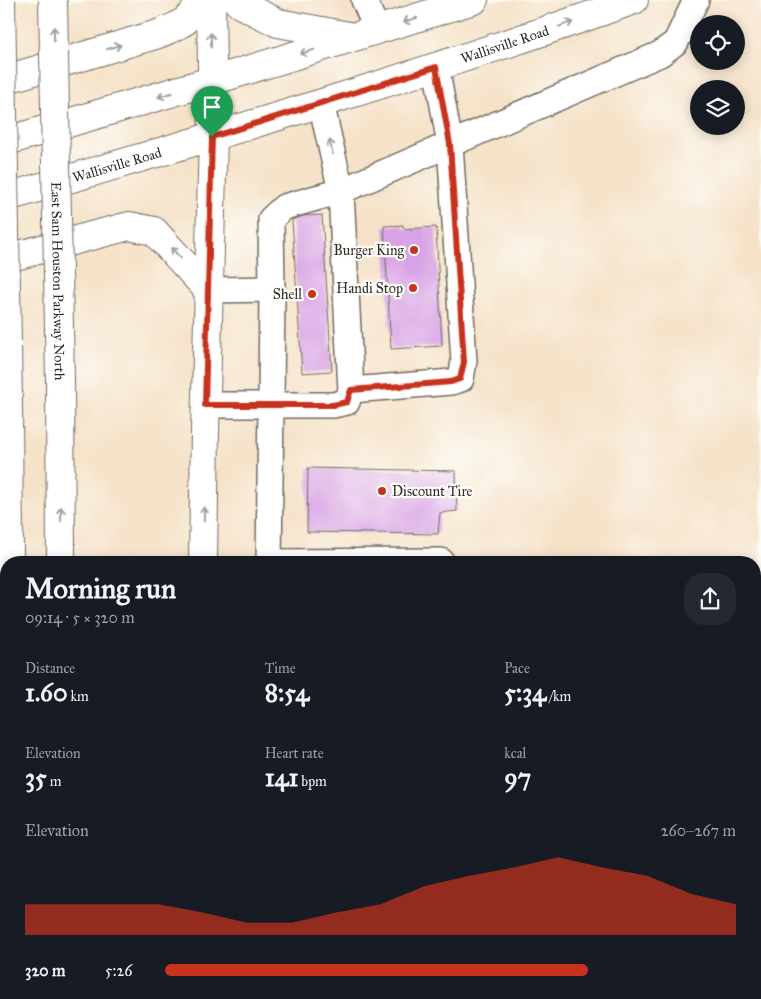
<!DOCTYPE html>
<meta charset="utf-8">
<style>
:root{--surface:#171b24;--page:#242831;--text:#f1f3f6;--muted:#9ea1a6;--accent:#c8321e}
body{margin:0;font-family:"IM FELL Great Primer",serif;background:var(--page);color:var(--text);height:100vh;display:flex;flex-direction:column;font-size:19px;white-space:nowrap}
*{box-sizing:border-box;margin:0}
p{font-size:16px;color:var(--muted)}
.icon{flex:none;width:28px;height:28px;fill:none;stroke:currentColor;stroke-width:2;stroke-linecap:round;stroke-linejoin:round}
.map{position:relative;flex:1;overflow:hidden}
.panel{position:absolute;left:0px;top:556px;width:761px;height:444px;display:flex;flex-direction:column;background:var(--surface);border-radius:20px 20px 0 0;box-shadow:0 2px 12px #0003}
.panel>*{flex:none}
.controls{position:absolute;left:690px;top:15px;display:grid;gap:10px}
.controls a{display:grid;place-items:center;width:55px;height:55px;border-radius:50%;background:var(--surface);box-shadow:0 2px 12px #0003;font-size:25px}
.pin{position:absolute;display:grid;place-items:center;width:42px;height:42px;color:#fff;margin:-51px -21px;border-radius:50% 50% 50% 0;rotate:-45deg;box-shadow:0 0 5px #0007}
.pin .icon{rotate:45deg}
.round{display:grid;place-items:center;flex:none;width:52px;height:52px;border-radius:20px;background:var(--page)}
.summary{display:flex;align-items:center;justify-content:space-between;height:85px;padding:0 25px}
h1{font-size:28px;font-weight:700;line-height:38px}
.metrics{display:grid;grid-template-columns:repeat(3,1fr);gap:8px;height:85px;padding:5px 25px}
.metrics div{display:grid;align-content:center}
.metrics b{font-size:25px;font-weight:700}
.metrics small{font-size:14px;font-weight:400}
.metrics p{font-size:14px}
.chart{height:140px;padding:10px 25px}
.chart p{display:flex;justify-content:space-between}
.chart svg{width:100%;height:90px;margin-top:5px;fill:var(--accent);opacity:.7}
ul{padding:0 25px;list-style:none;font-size:16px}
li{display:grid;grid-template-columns:80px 60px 1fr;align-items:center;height:38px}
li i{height:12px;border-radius:6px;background:var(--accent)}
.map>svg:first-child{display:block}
</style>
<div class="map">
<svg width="761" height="999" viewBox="0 0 761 999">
<rect width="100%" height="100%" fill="#fdfcf7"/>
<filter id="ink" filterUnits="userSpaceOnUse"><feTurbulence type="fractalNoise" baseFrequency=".02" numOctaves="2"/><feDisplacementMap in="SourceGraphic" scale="10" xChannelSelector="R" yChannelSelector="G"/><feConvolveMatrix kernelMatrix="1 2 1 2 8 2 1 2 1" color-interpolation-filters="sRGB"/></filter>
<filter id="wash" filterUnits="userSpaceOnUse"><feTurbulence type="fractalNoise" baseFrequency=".0096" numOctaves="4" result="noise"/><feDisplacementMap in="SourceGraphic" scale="20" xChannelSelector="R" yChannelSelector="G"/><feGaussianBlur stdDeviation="1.12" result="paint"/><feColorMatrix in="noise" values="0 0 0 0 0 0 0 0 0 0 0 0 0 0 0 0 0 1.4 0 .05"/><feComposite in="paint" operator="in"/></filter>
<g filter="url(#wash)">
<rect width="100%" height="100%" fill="#f5e2c8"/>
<g id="blocks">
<g fill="#d8a3e5">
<path d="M322,215L332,371L302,373L292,220L303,216Z"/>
<path d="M403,225L404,229L436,227L442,346L391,349L384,226Z"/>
<path d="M308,468L456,471L457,511L440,513L438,534L307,532Z"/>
</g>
</g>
</g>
<g filter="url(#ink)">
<use href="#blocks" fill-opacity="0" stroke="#726b62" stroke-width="1"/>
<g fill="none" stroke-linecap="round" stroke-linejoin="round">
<defs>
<g id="minor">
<path d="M364,0L377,30"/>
<path d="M208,290L272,289"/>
<path d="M351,390L451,382L461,379L464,361L450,144L436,67"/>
<path d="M205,405H271L272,289L271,219L284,207L341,191L660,54L676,42L696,0"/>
<path d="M269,562L271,405H333L347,402L351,390L341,191L321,103"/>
<path d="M269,562L441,561V562"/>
<path d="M755,968H761"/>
<path d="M315,994V999"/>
<path d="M471,994L472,999"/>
<path d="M647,994V999"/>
</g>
<g id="major">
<path d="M236,0L240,4L278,23L349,36"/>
<path d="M0,81L158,34C178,26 192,21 201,0"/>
<path d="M0,143L238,73L474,0"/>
<path id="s1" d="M0,199C213,137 425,74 634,0"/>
<path d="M0,260L129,226L154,231L208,290"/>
<path d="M203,562L205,431L213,137L211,0"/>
<path d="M172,999L173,994"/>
</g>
<g id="highway">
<path d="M60,381L61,562"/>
<path d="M8,402L9,562"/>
<path d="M12,994V999"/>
<path d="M65,994V999"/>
</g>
</defs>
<use href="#minor" stroke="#726b62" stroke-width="28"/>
<use href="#major" stroke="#726b62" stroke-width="30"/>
<use href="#highway" stroke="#726b62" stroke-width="30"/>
<use href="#minor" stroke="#fff" stroke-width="25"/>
<use href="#major" stroke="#fff" stroke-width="28"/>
<use href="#highway" stroke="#fff" stroke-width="28"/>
<defs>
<g id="highway-bridge">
<path d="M1,0L8,402"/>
<path id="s2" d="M53,0L60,381"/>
</g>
</defs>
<use href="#highway-bridge" stroke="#726b62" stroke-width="30" stroke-linecap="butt"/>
<use href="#highway-bridge" stroke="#fff" stroke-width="28"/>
</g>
<defs><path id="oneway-shaft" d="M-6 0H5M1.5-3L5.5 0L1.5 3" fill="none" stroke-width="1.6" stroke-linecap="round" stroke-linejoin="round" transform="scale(1.25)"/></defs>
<g stroke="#a0a0a0">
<use href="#oneway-shaft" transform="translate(410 20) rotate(163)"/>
<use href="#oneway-shaft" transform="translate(566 24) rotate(-20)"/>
<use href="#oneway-shaft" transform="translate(54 34) rotate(-91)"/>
<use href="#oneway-shaft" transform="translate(211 40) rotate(-91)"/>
<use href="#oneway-shaft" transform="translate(114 47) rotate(-17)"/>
<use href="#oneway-shaft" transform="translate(307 52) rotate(163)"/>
<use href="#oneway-shaft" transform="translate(165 95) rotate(163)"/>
<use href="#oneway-shaft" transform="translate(331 147) rotate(-103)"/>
<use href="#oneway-shaft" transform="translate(176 253) rotate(-132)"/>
<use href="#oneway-shaft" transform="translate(61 514) rotate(-91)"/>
<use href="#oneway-shaft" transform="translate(204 514) rotate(-89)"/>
</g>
</g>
<g fill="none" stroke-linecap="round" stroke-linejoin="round" filter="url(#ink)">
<defs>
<path id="route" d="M436,67L450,144L464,362L460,379L451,382L351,390L347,402L333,405H205L212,137Z"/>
</defs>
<use href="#route" stroke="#fff" stroke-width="10"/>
<use href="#route" stroke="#c8321e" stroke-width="6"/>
</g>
<g fill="#c8321e" stroke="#fdfcf7" stroke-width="2">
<circle cx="414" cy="250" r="5"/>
<circle cx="413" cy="288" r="5"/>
<circle cx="312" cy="294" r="5"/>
<circle cx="382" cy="491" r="5"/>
</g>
<g text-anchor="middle" stroke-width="4.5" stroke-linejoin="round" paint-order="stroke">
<g font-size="14" fill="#2b2b2b" stroke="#fdfcf7">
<text dy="5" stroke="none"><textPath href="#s1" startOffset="528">Wallisville Road</textPath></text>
<text dy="5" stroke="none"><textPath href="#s1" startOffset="122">Wallisville Road</textPath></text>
<text dy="5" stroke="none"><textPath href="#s2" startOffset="281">East Sam Houston Parkway North</textPath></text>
</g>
<g font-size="14" fill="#2b2b2b" stroke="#fdfcf7" text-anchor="end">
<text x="404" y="255">Burger King</text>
<text x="403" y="293">Handi Stop</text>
<text x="302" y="299">Shell</text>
<text x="392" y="496" text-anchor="start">Discount Tire</text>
</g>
</g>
</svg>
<div class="controls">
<a><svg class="icon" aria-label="locate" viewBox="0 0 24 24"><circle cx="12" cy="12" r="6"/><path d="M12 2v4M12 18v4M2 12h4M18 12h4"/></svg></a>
<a><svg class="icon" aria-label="layers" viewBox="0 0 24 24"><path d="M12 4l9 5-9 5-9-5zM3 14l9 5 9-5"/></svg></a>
</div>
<div class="pin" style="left:212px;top:137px;background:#1e9e55"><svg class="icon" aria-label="arrive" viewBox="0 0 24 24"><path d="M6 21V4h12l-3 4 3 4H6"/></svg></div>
<section class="panel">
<div class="summary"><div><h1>Morning run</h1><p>09:14 · 5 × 320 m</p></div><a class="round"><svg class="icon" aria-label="share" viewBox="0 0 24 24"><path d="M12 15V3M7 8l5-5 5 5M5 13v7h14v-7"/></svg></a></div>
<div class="metrics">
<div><p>Distance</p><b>1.60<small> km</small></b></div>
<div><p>Time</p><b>8:54</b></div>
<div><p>Pace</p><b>5:34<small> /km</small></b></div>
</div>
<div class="metrics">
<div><p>Elevation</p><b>35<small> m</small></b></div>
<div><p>Heart rate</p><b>141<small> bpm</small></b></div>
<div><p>kcal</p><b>97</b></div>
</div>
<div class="chart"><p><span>Elevation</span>260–267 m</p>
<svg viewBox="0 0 160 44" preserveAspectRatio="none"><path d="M0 44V29L10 29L20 29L30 29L40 33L50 38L60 38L70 33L80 29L90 20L100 15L110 11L120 6L130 11L140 15L150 24L160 29V44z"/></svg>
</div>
<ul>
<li><b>320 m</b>5:26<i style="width:74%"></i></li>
</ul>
</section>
</div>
